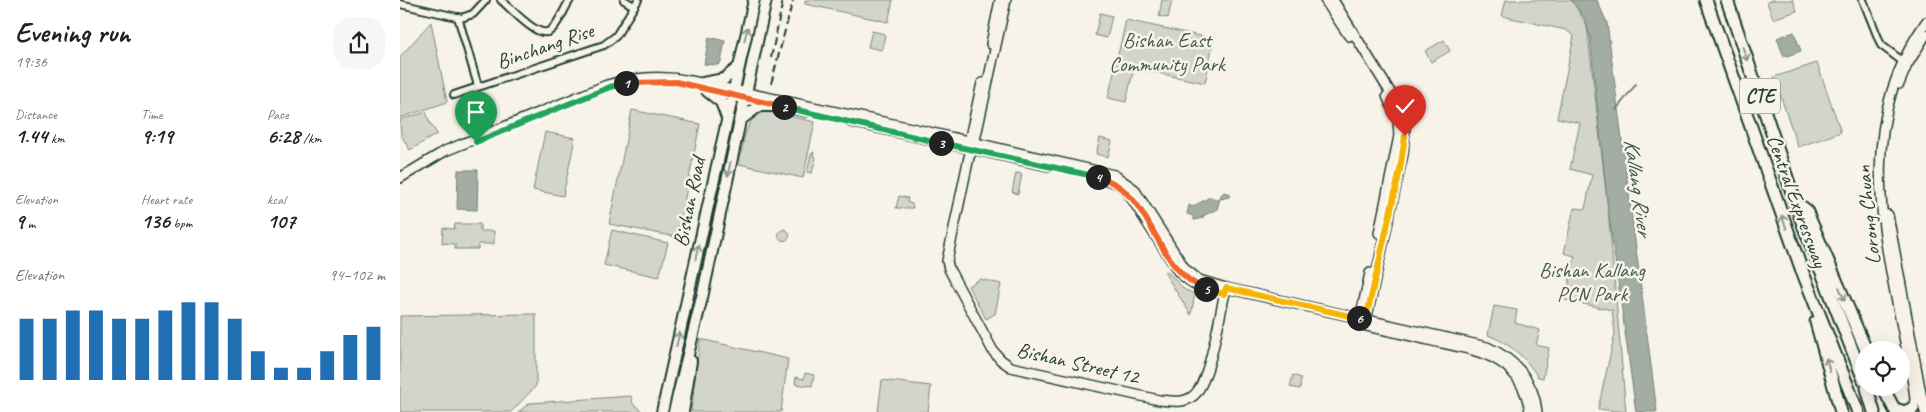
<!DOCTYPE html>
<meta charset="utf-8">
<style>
:root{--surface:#fff;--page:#f6f6f6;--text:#202124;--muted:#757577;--accent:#1f6fb2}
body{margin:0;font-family:Caveat,sans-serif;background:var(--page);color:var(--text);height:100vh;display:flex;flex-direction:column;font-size:19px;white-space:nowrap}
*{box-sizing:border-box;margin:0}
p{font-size:16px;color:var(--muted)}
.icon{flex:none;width:28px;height:28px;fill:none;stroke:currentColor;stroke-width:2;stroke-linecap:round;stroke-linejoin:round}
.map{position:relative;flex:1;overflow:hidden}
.details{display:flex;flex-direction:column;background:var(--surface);width:400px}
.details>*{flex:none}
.controls{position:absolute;left:1455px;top:341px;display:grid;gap:10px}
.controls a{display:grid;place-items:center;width:55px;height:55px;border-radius:50%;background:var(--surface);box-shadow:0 5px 20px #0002;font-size:25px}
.pin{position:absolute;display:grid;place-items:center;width:42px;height:42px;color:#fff;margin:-51px -21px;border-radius:50% 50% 50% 0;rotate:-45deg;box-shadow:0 0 5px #0007}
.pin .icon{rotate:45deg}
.km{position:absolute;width:25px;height:25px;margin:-12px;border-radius:50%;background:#222;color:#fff;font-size:14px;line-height:25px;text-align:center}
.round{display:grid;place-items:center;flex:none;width:52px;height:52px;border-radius:20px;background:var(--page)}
.overview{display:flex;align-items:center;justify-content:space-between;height:85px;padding:0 15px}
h1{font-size:28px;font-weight:600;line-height:38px}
.figures{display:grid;grid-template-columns:repeat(3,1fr);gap:8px;height:85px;padding:5px 15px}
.figures div{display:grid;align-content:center}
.figures b{font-size:21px;font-weight:600}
.figures small{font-size:14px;font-weight:400}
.figures p{font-size:14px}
.chart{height:140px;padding:10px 15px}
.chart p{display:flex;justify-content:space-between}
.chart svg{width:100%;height:90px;margin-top:5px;stroke:var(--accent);stroke-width:6}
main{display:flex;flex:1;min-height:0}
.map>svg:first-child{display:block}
</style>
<main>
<section class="details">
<div class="overview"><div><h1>Evening run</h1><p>19:36</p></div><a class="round"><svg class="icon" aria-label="share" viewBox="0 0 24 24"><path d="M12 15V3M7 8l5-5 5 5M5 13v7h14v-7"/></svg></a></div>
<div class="figures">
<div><p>Distance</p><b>1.44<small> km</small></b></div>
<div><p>Time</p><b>9:19</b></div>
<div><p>Pace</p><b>6:28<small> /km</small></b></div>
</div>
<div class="figures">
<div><p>Elevation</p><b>9<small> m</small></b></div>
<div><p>Heart rate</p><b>136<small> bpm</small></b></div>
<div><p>kcal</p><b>107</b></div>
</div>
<div class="chart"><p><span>Elevation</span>94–102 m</p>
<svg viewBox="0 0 160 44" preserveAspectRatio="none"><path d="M5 44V14M15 44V14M25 44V10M35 44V10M45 44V14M55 44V14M65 44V10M75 44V6M85 44V6M95 44V14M105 44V30M115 44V38M125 44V38M135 44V30M145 44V22M155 44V18"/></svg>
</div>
</section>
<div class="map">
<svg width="1526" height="412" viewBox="0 0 1526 412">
<rect width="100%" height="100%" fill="#f7f3e8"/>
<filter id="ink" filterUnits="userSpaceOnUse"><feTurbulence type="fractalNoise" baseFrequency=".02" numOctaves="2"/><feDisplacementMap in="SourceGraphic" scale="10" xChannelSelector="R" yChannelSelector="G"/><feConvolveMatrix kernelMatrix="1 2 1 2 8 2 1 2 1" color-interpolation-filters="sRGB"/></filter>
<g filter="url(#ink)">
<g fill="#d3d5ca" stroke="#79897f">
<path d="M405,0H493L488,22L405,4Z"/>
<path d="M762,0H772L768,18L759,16Z"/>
<path d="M1106,0H1172L1187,26L1208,209L1226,412L1198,409L1215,333L1212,310L1165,300L1175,256L1164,253L1174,208L1185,209L1192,175L1170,169L1180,123L1157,118L1174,36L1166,30L1102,16Z"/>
<path d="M1372,0H1393L1397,11L1373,19L1367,2Z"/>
<path d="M700,13L712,16L707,38L695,35Z"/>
<path d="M726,20L814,39L805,83L734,68L726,102L708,98Z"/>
<path d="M31,22L47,102L0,118V57Z"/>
<path d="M472,31L485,34L482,50L468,47Z"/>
<path d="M1044,40L1050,51L1031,62L1025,51Z"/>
<path d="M1417,63L1441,132L1398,147L1374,77Z"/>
<path d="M232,110L300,124L277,237L209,224Z"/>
<path d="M368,111L415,122L403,178L339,164C344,144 343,116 368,111Z"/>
<path d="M26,112L30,123L37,134L10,150L1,135L0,120Z"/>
<path d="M145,132L175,138L163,196L133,190Z"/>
<path d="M700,138L712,141L708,157L696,154Z"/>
<path d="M414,152L413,156L416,157L412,173L407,172L411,154Z"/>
<path d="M616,173L622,174L618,194L612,192Z"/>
<path d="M499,196L508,198L507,202L512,204L513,208H496Z"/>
<path d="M55,224H80V231H94V244H78V249H55V244L42,243L43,228L54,229Z"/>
<circle cx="384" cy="235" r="5.5"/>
<path d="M212,230L268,243L259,277L204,265Z"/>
<path d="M767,271L785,290L795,294L791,315L764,272Z"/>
<path d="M580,279L601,284L595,314L586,319L568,286Z"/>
<path d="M1094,306L1117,310L1115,323L1140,330L1136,345L1149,348L1143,378L1138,377C1125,357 1111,344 1088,335Z"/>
<path d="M136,314V386L111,412H0V316Z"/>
<path d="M300,339L388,359L381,412H291Z"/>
<path d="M405,373L414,375L412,386L395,384L396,377L404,379Z"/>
<path d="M893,375L901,378L900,389L890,387Z"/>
<path d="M482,380L531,386L528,412H478Z"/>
<path d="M231,396L233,404L243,412H118L130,403Z"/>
</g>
<g fill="#a4ada3" stroke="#6f8077">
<path d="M1171,0H1197L1207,23L1257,412H1236L1208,209L1190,37L1185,19Z"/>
<path d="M1394,32L1401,51L1384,57L1377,38Z"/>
<path d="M309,37L325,41L321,62L318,65L304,64Z"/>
<path d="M58,170H78L77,210L57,209Z"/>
<path d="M824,192L830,194L829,197L820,199L817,209L803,216V218L794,220L793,216L787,214L789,205L792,207L810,197L817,199Z"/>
</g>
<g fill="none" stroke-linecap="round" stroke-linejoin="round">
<path stroke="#6f8077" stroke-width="2" d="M1216,110L1236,84"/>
<defs>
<g id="street">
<path d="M101,0C111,8 139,41 151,30C159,23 164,9 170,0"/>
<path d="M224,0L234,6"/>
<path d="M1463,0L1481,45L1506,64"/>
<path d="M0,4L61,18L73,14L86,0"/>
<path d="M58,17L78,86"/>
<path d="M54,95L204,45L216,36L238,0"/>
</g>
<g id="secondary">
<path d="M606,0L573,149L569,157L547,261L549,269L593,351L601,360L611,367L759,400C771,401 783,404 793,396C810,384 820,311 826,288"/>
<path d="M925,0L949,36"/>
<path d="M933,0L1000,108L1005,129L1003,154L965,325"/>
<path d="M591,44L600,0"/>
<path d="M1499,84L1507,65L1526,34"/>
<path d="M307,90L406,112"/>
<path d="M451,122L648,166"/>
<path d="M568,146L582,83"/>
<path d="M699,177L719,184L727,191L778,271C789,281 798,288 813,291"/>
<path d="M0,178L45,151L207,85C235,77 262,75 291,81L507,127L714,175L734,189L785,269L799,280L826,288L1087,347C1115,359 1134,381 1137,412"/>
<path d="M1488,215L1523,404"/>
<path d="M979,233L999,136L998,121L987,96"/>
<path d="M957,324C982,329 1008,335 1033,341C1079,351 1122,356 1130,412"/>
<path d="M959,324L970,273"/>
<path d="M1512,412L1515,400L1514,390C1493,263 1444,138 1526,22"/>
</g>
<g id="primary">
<path d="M303,83L324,79L339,67"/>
<path d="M307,91L321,102L327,118"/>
<path d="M339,121L359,106H374"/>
<path d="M262,412L354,0"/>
<path d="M274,412L303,293L366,0"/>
<path d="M283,412L291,361"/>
</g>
<g id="highway">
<path d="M1306,0L1401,268L1458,412"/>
<path d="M1327,0L1401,219L1464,380"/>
<path d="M1402,207L1406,210L1466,350"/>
<path d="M1416,322L1441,412"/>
<path d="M1467,388L1474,412"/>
<path d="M1483,388L1496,412"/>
<path d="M1523,400L1526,412"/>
<path d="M1495,409L1505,412L1513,408"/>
</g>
</defs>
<use href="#street" stroke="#1f3d34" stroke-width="10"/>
<use href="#secondary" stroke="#1f3d34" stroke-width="12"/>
<use href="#primary" stroke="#1f3d34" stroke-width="14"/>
<use href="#highway" stroke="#1f3d34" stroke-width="15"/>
<use href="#street" stroke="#f7f3e8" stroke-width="6"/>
<use href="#secondary" stroke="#f7f3e8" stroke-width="9"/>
<use href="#primary" stroke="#f7f3e8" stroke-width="10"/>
<use href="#highway" stroke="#f7f3e8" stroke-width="11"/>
<g stroke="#1f3d34" stroke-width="2" stroke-dasharray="8 4" stroke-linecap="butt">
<path d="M371,58L383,0"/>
<path d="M371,84L393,0"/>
</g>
</g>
<defs><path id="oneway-shaft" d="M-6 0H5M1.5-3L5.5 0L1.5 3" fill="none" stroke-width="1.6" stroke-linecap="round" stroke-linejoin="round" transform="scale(1.25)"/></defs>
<g stroke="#8b988e">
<use href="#oneway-shaft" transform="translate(346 34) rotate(-77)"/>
<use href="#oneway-shaft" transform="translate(1345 54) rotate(71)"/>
<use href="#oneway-shaft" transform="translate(329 169) rotate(102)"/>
<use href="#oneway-shaft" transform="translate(1384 222) rotate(-110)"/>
<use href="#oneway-shaft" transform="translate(297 252) rotate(-78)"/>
<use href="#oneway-shaft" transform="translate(1442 294) rotate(67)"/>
<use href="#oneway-shaft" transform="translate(278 339) rotate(-77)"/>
<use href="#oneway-shaft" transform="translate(1428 365) rotate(-105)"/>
</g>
</g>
<g fill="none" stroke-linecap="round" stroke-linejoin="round" filter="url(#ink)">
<defs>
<path id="split-1" d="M76,142L210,87L226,83"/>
<path id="split-2" d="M226,83L276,82L384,107"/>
<path id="split-3" d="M384,107L541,143"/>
<path id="split-4" d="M541,143L698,177"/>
<path id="split-5" d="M698,177C754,190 753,271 806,289"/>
<path id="split-6" d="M806,289L824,294L826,288L959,318"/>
<path id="split-7" d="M959,318L966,319L1000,170"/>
<path id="split-8" d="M1000,170L1005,136"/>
</defs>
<use href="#split-1" stroke="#fff" stroke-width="10"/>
<use href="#split-2" stroke="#fff" stroke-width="10"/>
<use href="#split-3" stroke="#fff" stroke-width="10"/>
<use href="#split-4" stroke="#fff" stroke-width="10"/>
<use href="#split-5" stroke="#fff" stroke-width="10"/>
<use href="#split-6" stroke="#fff" stroke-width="10"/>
<use href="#split-7" stroke="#fff" stroke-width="10"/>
<use href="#split-8" stroke="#fff" stroke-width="10"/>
<use href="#split-1" stroke="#22a559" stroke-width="6"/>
<use href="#split-2" stroke="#f0652b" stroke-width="6"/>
<use href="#split-3" stroke="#22a559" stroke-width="6"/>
<use href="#split-4" stroke="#22a559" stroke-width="6"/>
<use href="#split-5" stroke="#f0652b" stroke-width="6"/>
<use href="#split-6" stroke="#f5b400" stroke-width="6"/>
<use href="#split-7" stroke="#f5b400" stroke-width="6"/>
<use href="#split-8" stroke="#f5b400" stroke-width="6"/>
</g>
<g text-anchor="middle" stroke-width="5" stroke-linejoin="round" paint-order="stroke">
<rect fill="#f7f3e8" stroke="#60746a" stroke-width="1" x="1340" y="78.5" width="40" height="35" rx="4"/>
<g font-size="20" font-weight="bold" fill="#1f3d34">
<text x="1360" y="103">CTE</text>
</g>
<g font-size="21" fill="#435b52" stroke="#f7f3e8">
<text x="767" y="47">Bishan East<tspan x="767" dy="24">Community Park</tspan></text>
<text x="1192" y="277">Bishan Kallang<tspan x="1192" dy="24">PCN Park</tspan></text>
</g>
<g font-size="21" fill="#1f3d34" stroke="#f7f3e8">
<text transform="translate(145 46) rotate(-19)" y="7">Binchang Rise</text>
<text transform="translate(1397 201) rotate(70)" y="7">Central Expressway</text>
<text transform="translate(289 202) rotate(-78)" y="7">Bishan Road</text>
<text transform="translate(1468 215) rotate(-96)" y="7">Lorong Chuan</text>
<text transform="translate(678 363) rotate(13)" y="7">Bishan Street 12</text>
</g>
<g font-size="22" font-style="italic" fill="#405950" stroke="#f7f3e8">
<text transform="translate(1239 187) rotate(82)" y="8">Kallang River</text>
</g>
</g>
</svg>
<div class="controls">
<a><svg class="icon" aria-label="locate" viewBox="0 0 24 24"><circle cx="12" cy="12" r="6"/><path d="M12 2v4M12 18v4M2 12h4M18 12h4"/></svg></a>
</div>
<div class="pin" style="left:76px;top:142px;background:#1e9e55"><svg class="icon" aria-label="arrive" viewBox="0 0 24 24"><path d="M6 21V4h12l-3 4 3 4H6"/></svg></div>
<div class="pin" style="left:1005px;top:136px;background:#d93025"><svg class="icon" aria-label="check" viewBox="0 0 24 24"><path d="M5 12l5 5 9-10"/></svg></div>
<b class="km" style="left:226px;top:83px">1</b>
<b class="km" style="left:384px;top:107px">2</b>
<b class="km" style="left:541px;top:143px">3</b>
<b class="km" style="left:698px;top:177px">4</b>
<b class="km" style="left:806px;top:289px">5</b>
<b class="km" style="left:959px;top:318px">6</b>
</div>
</main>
